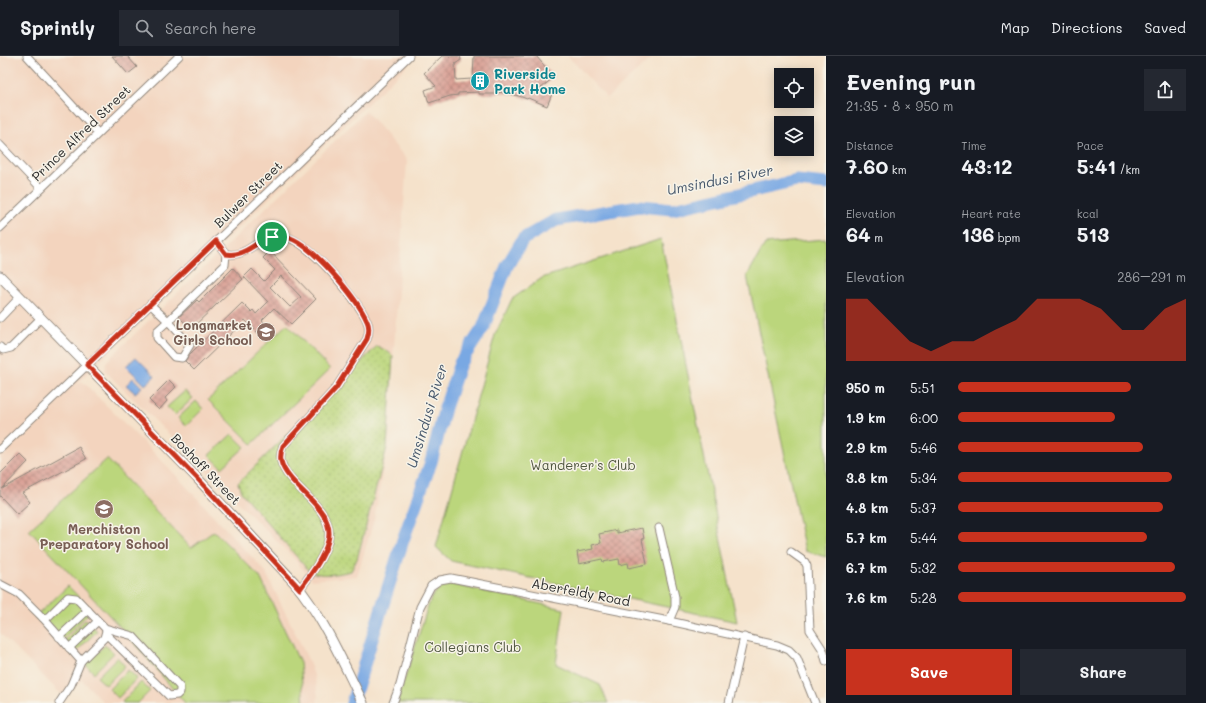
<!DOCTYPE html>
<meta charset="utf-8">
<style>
:root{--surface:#171b24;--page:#242831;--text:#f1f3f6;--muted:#9ea1a6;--line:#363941;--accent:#c8321e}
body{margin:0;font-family:Mali,sans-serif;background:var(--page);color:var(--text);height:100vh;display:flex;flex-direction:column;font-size:15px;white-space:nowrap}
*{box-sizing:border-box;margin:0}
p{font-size:13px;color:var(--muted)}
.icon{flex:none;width:22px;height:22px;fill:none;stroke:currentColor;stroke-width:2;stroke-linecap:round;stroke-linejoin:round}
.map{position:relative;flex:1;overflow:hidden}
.details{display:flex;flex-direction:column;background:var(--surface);width:380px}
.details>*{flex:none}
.controls{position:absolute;left:774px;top:12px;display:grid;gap:8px}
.controls a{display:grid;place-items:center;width:40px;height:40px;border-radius:0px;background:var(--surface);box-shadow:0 2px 10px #0003;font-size:20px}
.pin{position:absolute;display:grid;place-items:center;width:34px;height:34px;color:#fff;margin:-17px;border:2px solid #fff;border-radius:50%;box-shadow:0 1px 4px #0007}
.round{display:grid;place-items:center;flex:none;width:42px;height:42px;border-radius:0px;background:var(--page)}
.headline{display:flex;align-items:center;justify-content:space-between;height:68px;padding:0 20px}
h1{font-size:22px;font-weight:700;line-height:30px}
.stats{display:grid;grid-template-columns:repeat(3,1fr);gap:6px;height:68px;padding:4px 20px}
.stats div{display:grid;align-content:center}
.stats b{font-size:20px;font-weight:700}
.stats small{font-size:11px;font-weight:400}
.stats p{font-size:11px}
.chart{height:112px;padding:8px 20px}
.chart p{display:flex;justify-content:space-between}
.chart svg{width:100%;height:72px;margin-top:4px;fill:var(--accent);opacity:.7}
.button{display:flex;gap:8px;margin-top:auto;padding:8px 20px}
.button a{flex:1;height:46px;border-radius:0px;background:var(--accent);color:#fff;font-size:16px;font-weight:700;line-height:46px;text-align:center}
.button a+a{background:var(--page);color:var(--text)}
ul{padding:0 20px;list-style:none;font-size:13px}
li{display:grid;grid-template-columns:64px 48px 1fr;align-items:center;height:30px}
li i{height:10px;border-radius:5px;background:var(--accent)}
header{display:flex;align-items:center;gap:24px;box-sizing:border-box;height:56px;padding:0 20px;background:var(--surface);border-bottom:1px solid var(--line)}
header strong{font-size:19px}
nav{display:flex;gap:22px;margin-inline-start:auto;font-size:14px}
.search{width:280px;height:36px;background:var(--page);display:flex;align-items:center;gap:10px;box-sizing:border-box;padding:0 14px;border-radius:0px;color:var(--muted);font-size:15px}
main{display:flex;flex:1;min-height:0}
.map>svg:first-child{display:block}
</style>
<header>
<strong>Sprintly</strong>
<div class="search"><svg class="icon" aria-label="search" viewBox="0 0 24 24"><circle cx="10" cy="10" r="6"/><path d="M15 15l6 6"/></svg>Search here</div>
<nav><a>Map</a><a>Directions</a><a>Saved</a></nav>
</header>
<main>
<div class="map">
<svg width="826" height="647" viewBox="0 0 826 647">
<defs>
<pattern id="grass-dots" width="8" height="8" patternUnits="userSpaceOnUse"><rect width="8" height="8" fill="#bbd67c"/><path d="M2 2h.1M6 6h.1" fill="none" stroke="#a1b86b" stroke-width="1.8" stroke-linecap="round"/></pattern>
<pattern id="building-cross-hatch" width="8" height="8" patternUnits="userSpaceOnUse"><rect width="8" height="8" fill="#d99e93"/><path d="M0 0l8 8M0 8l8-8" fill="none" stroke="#b08178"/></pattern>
</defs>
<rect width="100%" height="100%" fill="#f7f3e8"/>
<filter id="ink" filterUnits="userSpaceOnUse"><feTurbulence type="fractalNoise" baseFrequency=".025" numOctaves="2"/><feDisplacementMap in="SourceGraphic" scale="8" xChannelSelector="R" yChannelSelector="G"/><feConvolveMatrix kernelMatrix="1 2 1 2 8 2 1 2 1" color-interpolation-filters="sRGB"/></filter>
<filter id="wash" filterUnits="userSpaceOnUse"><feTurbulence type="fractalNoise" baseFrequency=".012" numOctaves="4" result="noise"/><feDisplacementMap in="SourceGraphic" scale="16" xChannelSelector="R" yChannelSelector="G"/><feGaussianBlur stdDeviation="0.9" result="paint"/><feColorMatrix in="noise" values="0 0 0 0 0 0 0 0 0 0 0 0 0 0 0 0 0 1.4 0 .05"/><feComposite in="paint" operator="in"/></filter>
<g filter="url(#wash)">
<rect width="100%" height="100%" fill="#f5e2cb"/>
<g fill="#f3d4be">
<path d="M0,0H417L72,332L82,325L170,413L265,515L307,601L314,619L318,640L317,647H104L82,624L64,641L0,577V404L29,375L0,403Z"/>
<path d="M568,0H654L607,42Z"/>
<path d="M366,55L407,104L387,391L374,464L357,520L312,524L290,498L105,315L106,306Z"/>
</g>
<path fill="url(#grass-dots)" stroke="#738054" d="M377,290L387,295L393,300L387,391L357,503L351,515C339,518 321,521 309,515L241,436L238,427Z"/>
<g fill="#bbd67c" stroke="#738054">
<path d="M661,183L737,566L451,505L436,491L495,279L512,243L542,222Z"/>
<path d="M826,183V501L805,495L747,220L765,188Z"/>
<path d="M287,268L330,313L252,388L208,344Z"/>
<path d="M185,335L193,342L175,359L167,351Z"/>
<path d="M196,345L203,353L186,370L178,362Z"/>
<path d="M232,378L245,391L222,412L209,399Z"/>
<path d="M107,403L191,492L214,475L260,521L300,607L304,647H185L122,573L29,474Z"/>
<path d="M450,528L564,553L556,608L600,629L608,647H397L428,550C433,538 437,531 450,528Z"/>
<path d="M68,530L92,554L60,586L35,561Z"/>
<path d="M86,563L97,575L73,599L62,587Z"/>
<path d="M105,589L114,597L94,617L85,608Z"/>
<path d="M117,601L125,610L106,629L97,621Z"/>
<path d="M128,614L137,622L118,642L109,633Z"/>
<path d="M141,626L150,635L138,647H123L122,646Z"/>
</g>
<g fill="#79a8e3" stroke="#526a87">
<path d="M136,301L155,320L145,329L126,310Z"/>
<path d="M133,322L142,331L135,337L126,329Z"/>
</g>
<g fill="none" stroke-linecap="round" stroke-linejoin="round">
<path stroke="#79a8e3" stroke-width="13" d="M352,647L403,484L431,406L445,352L460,307L483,272L507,210L523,183L556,164L639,150L673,153L797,125L826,128"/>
</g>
<g id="blocks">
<g fill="url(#building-cross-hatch)" fill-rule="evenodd">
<path d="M112,0H127L137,11L128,18Z"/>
<path d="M442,0H460L461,4L455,8L456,24L472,23L473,25L474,0H536L554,21L540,33L552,38L547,50L528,42L527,43L519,40L499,36L498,38H479V36L458,37V39L450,40L429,47L425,34L436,30L424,17Z"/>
<path d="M270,195L316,243L291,268L274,252L262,264L267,269L259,278L245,264L194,314L185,305L191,297L242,247L251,256L253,254L256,258L268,246L244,221L252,213L264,225L275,214L263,202ZM281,220L301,241L290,251L270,231Z"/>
<path d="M233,212L243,223L191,273L179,261L197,244L199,246Z"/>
<path d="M169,324L176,331L165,342L167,345L159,354L149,344Z"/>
<path d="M79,391L86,403L22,437L30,446L17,458L0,440V418L20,398L28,406L2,433Z"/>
<path d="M642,472L644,483H642L647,508L629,512L628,507L620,509L619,503L603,506L602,503L579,508L577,496L593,493L592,489L601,487L599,478L617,474V477Z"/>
</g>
</g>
</g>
<g filter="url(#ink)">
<use href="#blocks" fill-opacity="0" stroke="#90867b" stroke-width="1"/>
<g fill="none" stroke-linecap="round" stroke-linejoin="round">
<defs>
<g id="minor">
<path d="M27,0L98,77"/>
<path d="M0,89L41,132"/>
<path d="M0,172L179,0"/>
<path d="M226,198C251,202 256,177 285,181C308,184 358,244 367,265C370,271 369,277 367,283L336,332L283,390C281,395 280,399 281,405C287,432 337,452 328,485C323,503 311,518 300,533"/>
<path d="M150,248L168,265L157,275V282L174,301L182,302L190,289L168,265L225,209L226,198L216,185"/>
<path d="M0,262L20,241"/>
<path d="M0,291L3,294L11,292L41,262"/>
<path d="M0,393L409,0"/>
<path d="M659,472L675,541V551L669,565"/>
<path d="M791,496L805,506L807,510L810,574L823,594L826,605"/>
<path d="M0,528L19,538L43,562L48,561L68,541L76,542L105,572L133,580L180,631V636L177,639L169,640L106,578"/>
<path d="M43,562L81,605"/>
<path d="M59,581L88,554"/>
<path d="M69,592L98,565"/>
<path d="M59,647L71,629L81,605L104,582L106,575"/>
<path d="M393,647L400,629L420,551L431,530L440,524L451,522L669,565L777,589L789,594L797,602L815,647"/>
<path d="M729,647L744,581"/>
</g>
<path id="major" d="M0,220L197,422L294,526C324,562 342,605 363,647"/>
</defs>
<use href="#minor" stroke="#90867b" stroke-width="9"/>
<use href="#major" stroke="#90867b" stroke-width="11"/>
<use href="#minor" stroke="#fff" stroke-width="7"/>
<use href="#major" stroke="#fff" stroke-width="9"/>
</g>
</g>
<g fill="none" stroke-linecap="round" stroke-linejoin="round" filter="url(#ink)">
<defs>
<path id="route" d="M272,181C276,181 283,180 287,181C311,187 357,242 367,265C370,271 369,277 367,283L336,332L283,390C281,395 280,399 281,405C287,432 337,452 328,485C323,503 311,518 300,533L197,422L87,309L216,185L226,198C246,201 253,186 272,181Z"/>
</defs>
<use href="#route" stroke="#fff" stroke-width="8"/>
<use href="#route" stroke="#c8321e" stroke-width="5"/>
</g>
<defs>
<symbol id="building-disc" viewBox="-11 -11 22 22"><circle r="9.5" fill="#0f9aa8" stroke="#f7f3e8"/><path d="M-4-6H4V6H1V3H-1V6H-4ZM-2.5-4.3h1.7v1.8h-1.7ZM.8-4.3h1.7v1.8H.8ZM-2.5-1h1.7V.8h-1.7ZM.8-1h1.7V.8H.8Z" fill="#fff"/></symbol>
<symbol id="school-disc" viewBox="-11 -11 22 22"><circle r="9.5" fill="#8d6e63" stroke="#f7f3e8"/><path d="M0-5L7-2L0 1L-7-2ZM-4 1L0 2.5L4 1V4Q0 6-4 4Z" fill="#fff"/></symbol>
</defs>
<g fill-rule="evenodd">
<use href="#building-disc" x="469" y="14" width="22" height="22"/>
<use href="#school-disc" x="255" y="265" width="22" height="22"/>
<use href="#school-disc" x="93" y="442" width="22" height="22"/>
</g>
<g text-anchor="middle" stroke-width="3" stroke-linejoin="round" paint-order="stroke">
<g font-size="13" font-weight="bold" fill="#0d838f" stroke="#f7f3e8" text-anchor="start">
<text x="494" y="23">Riverside<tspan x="494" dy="15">Park Home</tspan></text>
</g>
<g font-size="13" fill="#2b2b2b" stroke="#f7f3e8">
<text transform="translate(81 77) rotate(-44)" y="5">Prince Alfred Street</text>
<text transform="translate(248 138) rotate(-44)" y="5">Bulwer Street</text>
<text transform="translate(206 413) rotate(46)" y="5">Boshoff Street</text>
<text transform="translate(581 536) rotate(11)" y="5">Aberfeldy Road</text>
</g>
<g font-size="13" font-weight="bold" fill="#785e54" stroke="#f7f3e8" text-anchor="end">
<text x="252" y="274">Longmarket<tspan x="252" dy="15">Girls School</tspan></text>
<text x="104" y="478" text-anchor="middle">Merchiston<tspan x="104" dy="15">Preparatory School</tspan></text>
</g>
<g font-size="13" fill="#4f563f" stroke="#f7f3e8">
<text x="583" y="414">Wanderer's Club</text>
<text x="473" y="596">Collegians Club</text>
</g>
<g font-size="14" font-style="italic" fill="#46576b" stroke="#f7f3e8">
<text transform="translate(720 124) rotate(-11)" y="5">Umsindusi River</text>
<text transform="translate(427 360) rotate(-73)" y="5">Umsindusi River</text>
</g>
</g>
</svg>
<div class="controls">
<a><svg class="icon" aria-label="locate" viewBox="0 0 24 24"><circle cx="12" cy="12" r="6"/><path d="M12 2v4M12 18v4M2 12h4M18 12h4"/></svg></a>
<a><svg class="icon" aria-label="layers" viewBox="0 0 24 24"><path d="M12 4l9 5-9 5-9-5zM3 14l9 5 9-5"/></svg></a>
</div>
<div class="pin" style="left:272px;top:181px;background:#1e9e55"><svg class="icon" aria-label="arrive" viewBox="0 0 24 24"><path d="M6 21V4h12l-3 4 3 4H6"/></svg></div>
</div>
<section class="details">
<div class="headline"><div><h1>Evening run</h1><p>21:35 · 8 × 950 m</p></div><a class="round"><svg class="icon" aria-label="share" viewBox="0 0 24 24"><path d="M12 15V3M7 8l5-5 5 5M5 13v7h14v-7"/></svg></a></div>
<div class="stats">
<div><p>Distance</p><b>7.60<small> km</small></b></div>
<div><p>Time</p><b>43:12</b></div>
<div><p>Pace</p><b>5:41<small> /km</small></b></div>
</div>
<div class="stats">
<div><p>Elevation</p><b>64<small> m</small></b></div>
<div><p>Heart rate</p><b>136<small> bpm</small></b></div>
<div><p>kcal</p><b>513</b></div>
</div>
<div class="chart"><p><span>Elevation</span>286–291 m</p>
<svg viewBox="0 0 160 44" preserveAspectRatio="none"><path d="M0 44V6L10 6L20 19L30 32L40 38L50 32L60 32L70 25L80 19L90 6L100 6L110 6L120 12L130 25L140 25L150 12L160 6V44z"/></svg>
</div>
<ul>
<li><b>950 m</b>5:51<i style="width:76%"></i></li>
<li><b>1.9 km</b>6:00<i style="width:69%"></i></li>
<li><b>2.9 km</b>5:46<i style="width:81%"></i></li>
<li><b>3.8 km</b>5:34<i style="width:94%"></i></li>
<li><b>4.8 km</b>5:37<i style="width:90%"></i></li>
<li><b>5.7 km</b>5:44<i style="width:83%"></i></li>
<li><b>6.7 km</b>5:32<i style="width:95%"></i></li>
<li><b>7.6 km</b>5:28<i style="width:100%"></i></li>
</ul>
<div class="button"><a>Save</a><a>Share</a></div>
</section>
</main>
